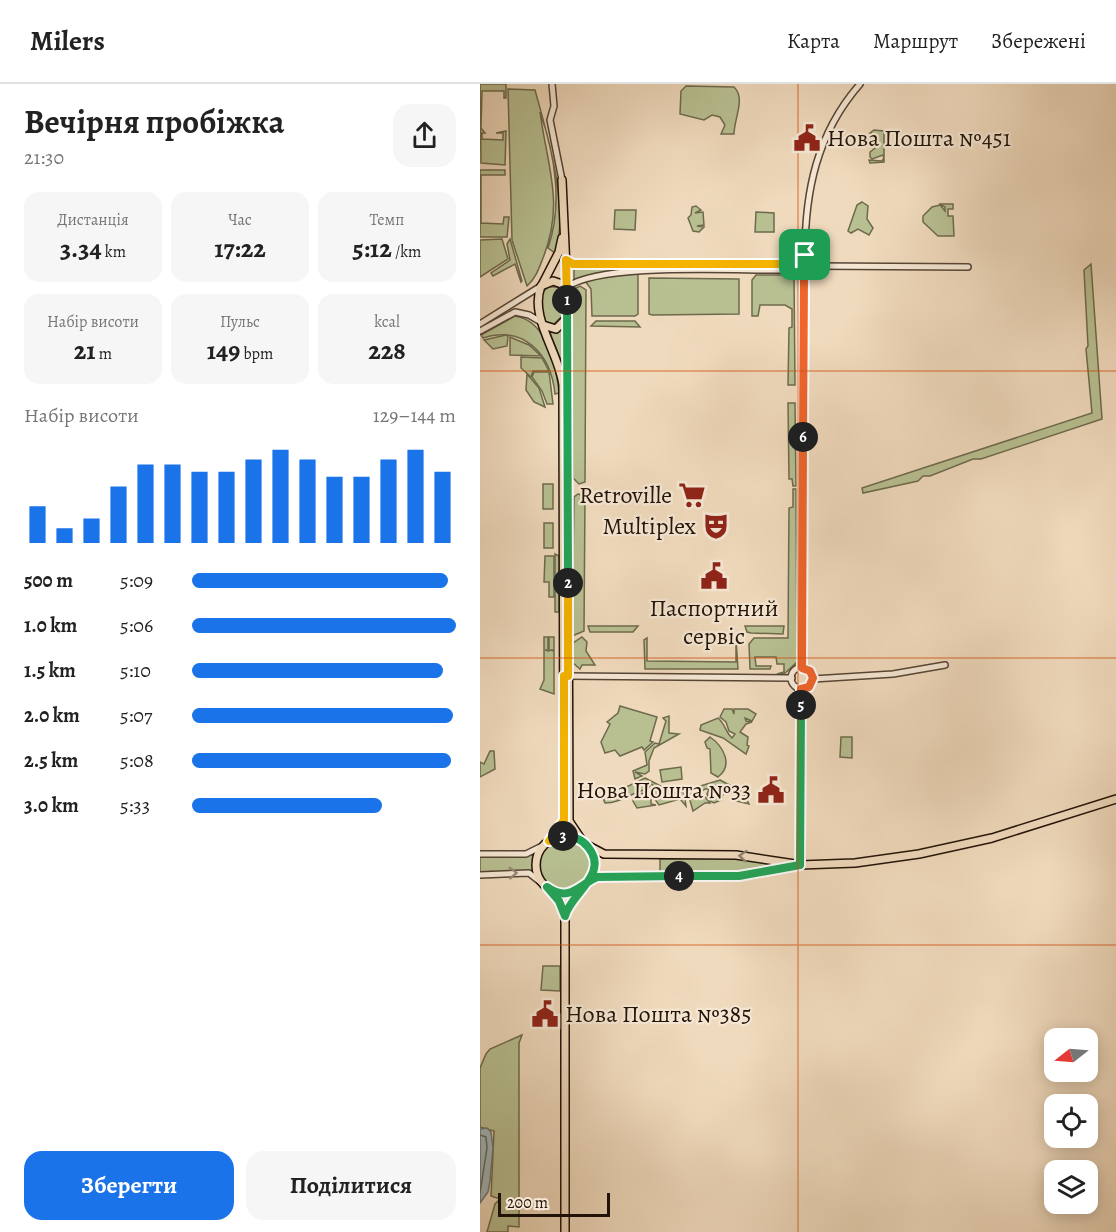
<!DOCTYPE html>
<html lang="uk">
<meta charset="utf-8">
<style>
:root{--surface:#fff;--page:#f6f6f6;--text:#222;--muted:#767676;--line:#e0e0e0;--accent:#1a73e8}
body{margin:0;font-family:Alegreya,serif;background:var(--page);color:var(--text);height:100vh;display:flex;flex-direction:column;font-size:22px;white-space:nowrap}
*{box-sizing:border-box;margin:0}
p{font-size:20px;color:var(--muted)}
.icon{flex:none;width:33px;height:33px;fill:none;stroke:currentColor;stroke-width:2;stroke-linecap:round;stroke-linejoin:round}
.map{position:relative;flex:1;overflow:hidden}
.drawer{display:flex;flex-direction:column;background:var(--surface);width:480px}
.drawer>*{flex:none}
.needle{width:39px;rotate:253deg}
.fabs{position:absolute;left:564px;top:944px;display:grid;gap:12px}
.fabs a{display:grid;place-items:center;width:54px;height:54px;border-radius:12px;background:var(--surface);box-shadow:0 3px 15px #0003;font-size:30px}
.scale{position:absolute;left:18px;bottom:15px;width:112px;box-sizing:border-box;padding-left:6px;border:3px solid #221308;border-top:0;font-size:16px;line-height:21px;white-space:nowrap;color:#221308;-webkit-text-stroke:4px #f5e7d4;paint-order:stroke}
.pin{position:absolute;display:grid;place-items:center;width:51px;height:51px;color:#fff;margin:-26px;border-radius:12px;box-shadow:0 3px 9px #0006}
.km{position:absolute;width:30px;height:30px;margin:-15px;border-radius:50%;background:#222;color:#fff;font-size:16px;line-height:30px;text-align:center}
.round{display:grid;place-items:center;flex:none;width:63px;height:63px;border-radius:18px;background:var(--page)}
.headline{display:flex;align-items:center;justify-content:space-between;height:102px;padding:0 24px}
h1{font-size:33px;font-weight:700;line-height:45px}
.figures{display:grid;grid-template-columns:repeat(3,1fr);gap:9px;height:102px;padding:6px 24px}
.figures div{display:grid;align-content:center;border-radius:15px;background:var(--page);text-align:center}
.figures b{font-size:26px;font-weight:700}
.figures small{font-size:16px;font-weight:400}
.figures p{font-size:16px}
.chart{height:168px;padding:12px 24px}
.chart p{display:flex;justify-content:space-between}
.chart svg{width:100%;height:108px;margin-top:6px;stroke:var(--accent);stroke-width:6}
.primary-button{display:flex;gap:12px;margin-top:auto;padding:12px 24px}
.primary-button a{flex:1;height:69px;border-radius:18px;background:var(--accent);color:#fff;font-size:24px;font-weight:700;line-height:69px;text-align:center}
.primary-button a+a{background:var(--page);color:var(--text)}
ul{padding:0 24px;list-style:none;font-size:20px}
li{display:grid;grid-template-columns:96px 72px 1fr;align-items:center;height:45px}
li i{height:15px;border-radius:8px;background:var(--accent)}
header{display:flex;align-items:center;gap:36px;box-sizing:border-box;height:84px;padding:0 30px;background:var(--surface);border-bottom:2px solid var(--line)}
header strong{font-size:28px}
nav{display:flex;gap:33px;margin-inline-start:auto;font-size:21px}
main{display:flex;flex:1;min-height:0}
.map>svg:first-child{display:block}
</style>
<header>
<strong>Milers</strong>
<nav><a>Карта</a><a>Маршрут</a><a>Збережені</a></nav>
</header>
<main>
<section class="drawer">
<div class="headline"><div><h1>Вечірня пробіжка</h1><p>21:30</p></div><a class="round"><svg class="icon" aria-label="share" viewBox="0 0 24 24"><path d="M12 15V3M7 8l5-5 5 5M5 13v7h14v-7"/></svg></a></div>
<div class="figures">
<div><p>Дистанція</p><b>3.34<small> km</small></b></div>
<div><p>Час</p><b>17:22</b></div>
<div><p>Темп</p><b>5:12<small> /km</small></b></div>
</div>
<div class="figures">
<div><p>Набір висоти</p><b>21<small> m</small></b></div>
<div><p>Пульс</p><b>149<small> bpm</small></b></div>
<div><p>kcal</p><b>228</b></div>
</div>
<div class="chart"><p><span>Набір висоти</span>129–144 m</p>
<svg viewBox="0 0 160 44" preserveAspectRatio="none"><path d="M5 44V29M15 44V38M25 44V34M35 44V21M45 44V12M55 44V12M65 44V15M75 44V15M85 44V10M95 44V6M105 44V10M115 44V17M125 44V17M135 44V10M145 44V6M155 44V15"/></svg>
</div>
<ul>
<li><b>500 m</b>5:09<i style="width:97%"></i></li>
<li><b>1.0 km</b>5:06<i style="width:100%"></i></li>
<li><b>1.5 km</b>5:10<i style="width:95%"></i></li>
<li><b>2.0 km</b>5:07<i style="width:99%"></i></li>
<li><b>2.5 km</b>5:08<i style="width:98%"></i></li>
<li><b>3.0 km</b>5:33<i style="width:72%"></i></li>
</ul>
<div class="primary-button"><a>Зберегти</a><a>Поділитися</a></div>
</section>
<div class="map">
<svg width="636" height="1148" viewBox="0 0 636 1148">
<rect width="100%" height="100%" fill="#f0dabd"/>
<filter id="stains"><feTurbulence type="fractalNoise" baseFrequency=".00333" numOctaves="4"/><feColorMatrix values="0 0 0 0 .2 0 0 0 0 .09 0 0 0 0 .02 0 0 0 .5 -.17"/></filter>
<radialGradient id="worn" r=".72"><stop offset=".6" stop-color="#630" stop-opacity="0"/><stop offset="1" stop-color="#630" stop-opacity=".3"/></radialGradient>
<g fill="#b8c092" stroke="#6d6a4d" stroke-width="1.5">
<path d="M0,0H26V14H24V7H2L1,44L5,49H2V55L23,56V49H16L26,47L25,81L1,79Z"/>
<path d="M206,2L254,3C266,14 254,35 254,50H241L245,41L240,33L232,31L224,36L200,30L201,7Z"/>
<path d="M28,5L55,6C67,50 90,124 75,169L68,164C83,121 75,70 60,28C67,82 85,119 63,174C59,184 56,194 47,202L32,156Z"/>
<path d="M394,46L404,47V78L390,79L389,76L402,77L404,74L403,71L392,75L390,73V68L395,64L389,59V52L395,51L390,49Z"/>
<path d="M0,86H25V91H1V139L23,140L24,133H29L27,153H0Z"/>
<path d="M382,118L388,122L387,135L393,144L389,151L378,145L371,149L368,147L377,121Z"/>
<path d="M459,120H473V125H468V132H473L474,152H458L443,138V132L452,123L460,121L465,127V123Z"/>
<path d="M216,122L221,126L215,129L223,128L224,141L217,142L224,143L219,148L213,147L208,134L211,131L212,123Z"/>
<path d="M135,126H156L155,146L134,145Z"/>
<path d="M276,128L294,129V148H275Z"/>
<path d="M22,155L28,175L0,193V156Z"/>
<path d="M30,155L42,197L41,198L35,180L13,192L11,189L30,176L27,160Z"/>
<path d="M156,180V185L124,188L94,195V181Z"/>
<path d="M611,180L622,335L501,375H493L450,392H443L438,397L383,409L382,404L612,329L606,265L608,262L604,186Z"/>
<path d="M158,190V230L155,232H112L111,205L105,197L133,191Z"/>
<path d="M276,191H309L314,195L315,301H308L309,244L312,243V225L305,221H280L278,232H272V196Z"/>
<path d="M169,194L259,195V230L172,231L169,230Z"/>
<path d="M100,202L106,206L105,398L99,400L93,394L92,206Z"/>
<path d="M69,203H78L83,211L82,232L73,241L66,240C60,232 60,219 61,209Z"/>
<path d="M35,232C68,237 76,282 79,309L75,310C71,270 44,241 3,254L1,251Z"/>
<path d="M116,237H155L160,243L111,242Z"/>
<path d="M84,245V284L70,249Z"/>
<path d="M26,251L28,252L27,262L13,265L4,256Z"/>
<path d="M30,253L49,261L61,272L30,271Z"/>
<path d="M41,273L62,274L69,287H53L51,293L41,284Z"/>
<path d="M54,288H69L73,320H67L62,307L52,293Z"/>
<path d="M47,290L59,304L65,323L54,318L46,306Z"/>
<path d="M308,319H315L316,402H313L312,395H309Z"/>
<rect x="63" y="400" width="10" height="25"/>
<path d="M313,405H316L317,578L304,590H297L304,588V580H297L296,573H275L276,582H291L290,585H270L269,560L274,554H308L309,424L313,423Z"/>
<path d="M98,410L105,412L104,547L92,552L94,413Z"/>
<rect x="64" y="439" width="9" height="25"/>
<path d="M75,470L79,472V528H75Z"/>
<path d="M65,472H74V513H69V498H64Z"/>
<path d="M108,542H158L153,548H110Z"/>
<path d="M265,542H304L303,550L271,549L267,548Z"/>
<path d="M64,553H68V566H65L69,567V553H74V566H70L74,567V610L60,605L64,596Z"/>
<path d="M102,553L107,558L106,567L115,581H102L100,585L93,579V559Z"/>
<path d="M167,554V577L256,578V555L258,585H165L164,556Z"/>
<path d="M140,622L177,633L170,657L173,658L164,666L162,663L140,672L135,666L125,669L121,658L130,640L127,638L138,629Z"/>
<path d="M244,625H252L254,630V625H268L276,630L272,637L265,634L266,637L272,638L266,640L260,648L268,653L267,661L269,662L266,670L243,654L220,646L221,641L238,634C246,641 245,648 252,654L255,650L249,647L246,638L240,633Z"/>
<path d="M189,632V649L199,650L174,664L169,677V687L165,690L155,688L162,692L155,695L153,687L167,681L165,668L175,659L179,660L186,637L183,634Z"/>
<path d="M230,653C243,662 254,681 238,693L231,689L230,665L227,664L225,658Z"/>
<path d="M361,653H372V674L360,673Z"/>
<path d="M10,667H14L15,685L0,693V678L4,680Z"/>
<path d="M201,683L202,695L182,698L180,686Z"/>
<path d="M165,694L194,709L204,708L206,722L200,715L179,721L169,707L178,704L171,700L168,705C151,708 142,719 125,719L123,714Z"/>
<path d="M240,696L263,708L269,720L256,717L257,710L245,708L243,704L238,702L243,710L241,716L234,719L230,717L227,710L229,705H225L221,708L230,719H225L213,727L207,706Z"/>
<path d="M166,708L171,712V720L176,721L157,724L153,717L154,712Z"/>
<circle cx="85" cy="781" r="26"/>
<path d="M54,771V787L0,788V772Z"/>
<path d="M258,774L294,780V783L259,788H180V775Z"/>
<path d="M63,882H80V907L61,906Z"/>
<path d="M42,951L39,959V1143L28,1142V1148H7L15,1120L20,1115L11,1112L14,1047L0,1043V984L6,970L10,965Z"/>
</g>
<path fill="#a0b8bc" stroke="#6e7674" stroke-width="1.5" d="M7,1044L11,1048L13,1064L10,1097L8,1108L0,1119V1045Z"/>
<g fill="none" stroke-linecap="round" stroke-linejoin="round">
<path stroke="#616662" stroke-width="1.5" d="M0,1051L6,1053L7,1064L0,1109"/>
<defs>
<g id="minor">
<path d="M72,0L74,22L70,36L82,96"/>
<path d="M325,170C325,107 337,49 380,0"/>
<circle cx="323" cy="181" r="11"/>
<path d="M86,176L93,180H306L314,176"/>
<path d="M334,182L488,183"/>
<path d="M87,203C123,178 259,187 307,186L316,189"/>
<path d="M0,240L61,202"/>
<path d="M0,247L35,228L49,231L61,238"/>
<circle cx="322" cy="594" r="11"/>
<path d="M322,584L324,192"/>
<path d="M86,592L312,594"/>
<path d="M333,595L413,590L465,581"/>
<path d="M0,770H46L64,761"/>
<path d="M320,781L322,605"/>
<path d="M0,791L49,789L63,800"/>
</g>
<g id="major">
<path d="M82,96L87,207"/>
<path d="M62,201L79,168L82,154"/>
<path d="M63,241L76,245L87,234"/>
<circle cx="85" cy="781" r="29"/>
<path d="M69,757L84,736V725L83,301C79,268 49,234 61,202L73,197L82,200L87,213L89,737L103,758"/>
<path d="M107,761L124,770L256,771L315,780"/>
<path d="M110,797L121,792H259L320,781L375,779L439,770L512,754L636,715"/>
<path d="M67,803L79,817L85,833V1148"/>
<path d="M85,830L100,807"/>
</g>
</defs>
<use href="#minor" stroke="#564535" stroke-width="8"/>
<use href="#major" stroke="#221308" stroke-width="10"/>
<use href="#minor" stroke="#f5e7d4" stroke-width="5"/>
<use href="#major" stroke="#f0dabd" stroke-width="7"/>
</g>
<defs><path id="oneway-chevron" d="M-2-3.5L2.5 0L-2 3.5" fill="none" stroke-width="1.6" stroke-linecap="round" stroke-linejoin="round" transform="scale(1.5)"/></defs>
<use stroke="#93806c" href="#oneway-chevron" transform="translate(263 772) rotate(-175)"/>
<use stroke="#968878" href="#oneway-chevron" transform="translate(33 789) rotate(-2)"/>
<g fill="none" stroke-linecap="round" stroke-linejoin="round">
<defs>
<path id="split-1" d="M87,216L86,176L93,180H306L325,171"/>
<path id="split-2" d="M87,216L88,499"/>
<path id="split-3" d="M83,752L69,757L84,736V592H88V499"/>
<path id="split-4" d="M83,752C93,752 102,755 108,763C130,790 91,809 85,832L79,817L67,803C89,819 99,801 117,793L199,792"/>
<path id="split-5" d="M199,792H259L320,781L321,621"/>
<path id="split-6" d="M321,621V605L329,603L333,594L330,587L322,584L323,353"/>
<path id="split-7" d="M323,353L324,192L332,188L334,181L331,174L325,171"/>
</defs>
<use href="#split-1" stroke="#fff" stroke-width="12"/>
<use href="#split-2" stroke="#fff" stroke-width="12"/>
<use href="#split-3" stroke="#fff" stroke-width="12"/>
<use href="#split-4" stroke="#fff" stroke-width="12"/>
<use href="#split-5" stroke="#fff" stroke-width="12"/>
<use href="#split-6" stroke="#fff" stroke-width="12"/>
<use href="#split-7" stroke="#fff" stroke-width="12"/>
<use href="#split-1" stroke="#f5b400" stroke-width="8"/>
<use href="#split-2" stroke="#22a559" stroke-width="8"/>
<use href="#split-3" stroke="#f5b400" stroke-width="8"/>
<use href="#split-4" stroke="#22a559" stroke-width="8"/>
<use href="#split-5" stroke="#22a559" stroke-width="8"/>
<use href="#split-6" stroke="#f0652b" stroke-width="8"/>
<use href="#split-7" stroke="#f0652b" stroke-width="8"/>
</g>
<path fill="none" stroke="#d4520c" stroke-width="1.5" stroke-opacity="0.55" d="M318,0V1148M0,287H636M0,574H636M0,861H636"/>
<defs>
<symbol id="civic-bare" viewBox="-9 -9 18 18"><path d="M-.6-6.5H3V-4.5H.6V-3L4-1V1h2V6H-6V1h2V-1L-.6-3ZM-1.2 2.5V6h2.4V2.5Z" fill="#8f2418" stroke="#f5e7d4" stroke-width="2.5" paint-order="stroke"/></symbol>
<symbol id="supermarket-bare" viewBox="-9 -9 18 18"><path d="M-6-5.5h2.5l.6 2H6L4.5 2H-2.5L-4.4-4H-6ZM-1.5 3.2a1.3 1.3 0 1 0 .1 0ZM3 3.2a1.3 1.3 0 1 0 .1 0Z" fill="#8f2418" stroke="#f5e7d4" stroke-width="2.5" paint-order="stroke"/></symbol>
<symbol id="theatre-bare" viewBox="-9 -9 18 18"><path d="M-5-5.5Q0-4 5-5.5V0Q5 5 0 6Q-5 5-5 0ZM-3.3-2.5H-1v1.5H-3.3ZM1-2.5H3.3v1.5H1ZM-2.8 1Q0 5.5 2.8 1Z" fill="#8f2418" stroke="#f5e7d4" stroke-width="2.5" paint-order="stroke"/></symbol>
</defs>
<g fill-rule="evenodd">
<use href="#civic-bare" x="308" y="35" width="38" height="38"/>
<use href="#supermarket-bare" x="193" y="392" width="38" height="38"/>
<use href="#theatre-bare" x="217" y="423" width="38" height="38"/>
<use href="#civic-bare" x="215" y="473" width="38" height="38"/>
<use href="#civic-bare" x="272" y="687" width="38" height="38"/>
<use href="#civic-bare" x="46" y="911" width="38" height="38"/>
</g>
<g text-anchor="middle" stroke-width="4.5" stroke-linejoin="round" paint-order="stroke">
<g font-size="24" fill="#221308" stroke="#f5e7d4" text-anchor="end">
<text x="347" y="62" text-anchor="start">Нова Пошта №451</text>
<text x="192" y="419">Retroville</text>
<text x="216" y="450">Multiplex</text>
<text x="234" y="532" text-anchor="middle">Паспортний<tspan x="234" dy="28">сервіс</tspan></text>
<text x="271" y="714">Нова Пошта №33</text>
<text x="85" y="938" text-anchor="start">Нова Пошта №385</text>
</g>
</g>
<rect width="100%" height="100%" filter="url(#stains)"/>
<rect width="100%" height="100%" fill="url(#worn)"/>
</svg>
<div class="fabs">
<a><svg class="needle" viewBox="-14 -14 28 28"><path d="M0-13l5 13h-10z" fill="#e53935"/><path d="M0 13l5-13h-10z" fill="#767676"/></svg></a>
<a><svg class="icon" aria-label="locate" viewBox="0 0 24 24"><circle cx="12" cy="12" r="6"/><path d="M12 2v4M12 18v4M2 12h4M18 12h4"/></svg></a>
<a><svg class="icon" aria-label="layers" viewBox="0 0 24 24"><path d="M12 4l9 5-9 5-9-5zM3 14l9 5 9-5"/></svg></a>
</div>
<div class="scale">200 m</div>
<div class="pin" style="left:325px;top:171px;background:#1e9e55"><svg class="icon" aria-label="arrive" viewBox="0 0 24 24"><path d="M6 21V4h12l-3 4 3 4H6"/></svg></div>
<b class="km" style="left:87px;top:216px">1</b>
<b class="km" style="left:88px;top:499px">2</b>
<b class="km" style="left:83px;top:752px">3</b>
<b class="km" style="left:199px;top:792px">4</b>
<b class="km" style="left:321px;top:621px">5</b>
<b class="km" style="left:323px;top:353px">6</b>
</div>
</main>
